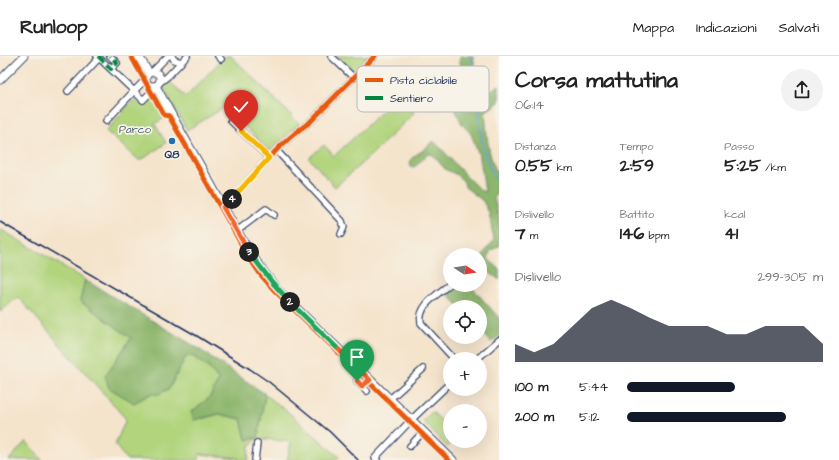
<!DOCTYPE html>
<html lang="it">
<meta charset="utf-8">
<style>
:root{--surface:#fff;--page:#f2f2f2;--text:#222;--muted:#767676;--line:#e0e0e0;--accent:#111827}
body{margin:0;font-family:"Architects Daughter",sans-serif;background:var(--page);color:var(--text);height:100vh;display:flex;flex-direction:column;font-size:15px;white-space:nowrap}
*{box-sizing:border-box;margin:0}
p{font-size:13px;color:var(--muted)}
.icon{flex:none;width:22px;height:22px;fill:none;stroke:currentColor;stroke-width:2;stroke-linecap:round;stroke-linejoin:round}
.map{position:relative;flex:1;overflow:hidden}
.side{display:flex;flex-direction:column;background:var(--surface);width:340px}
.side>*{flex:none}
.needle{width:26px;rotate:102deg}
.controls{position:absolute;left:443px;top:192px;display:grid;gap:8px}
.controls a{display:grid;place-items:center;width:44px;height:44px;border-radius:50%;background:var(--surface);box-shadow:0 4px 16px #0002;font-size:20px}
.pin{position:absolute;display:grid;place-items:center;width:34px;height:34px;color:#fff;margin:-41px -17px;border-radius:50% 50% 50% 0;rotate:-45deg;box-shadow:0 0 4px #0007}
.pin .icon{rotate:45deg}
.km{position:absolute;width:20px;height:20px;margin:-10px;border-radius:50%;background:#222;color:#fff;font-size:11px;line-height:20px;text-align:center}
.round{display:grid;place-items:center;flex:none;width:42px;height:42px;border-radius:21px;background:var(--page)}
.headline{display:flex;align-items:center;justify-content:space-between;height:68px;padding:0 16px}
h1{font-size:22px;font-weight:700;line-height:30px}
.metrics{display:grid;grid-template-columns:repeat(3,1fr);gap:6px;height:68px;padding:4px 16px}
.metrics div{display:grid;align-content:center}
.metrics b{font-size:17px;font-weight:700}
.metrics small{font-size:11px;font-weight:400}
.metrics p{font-size:11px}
.chart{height:112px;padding:8px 16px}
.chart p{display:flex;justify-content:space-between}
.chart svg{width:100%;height:72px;margin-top:4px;fill:var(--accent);opacity:.7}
ul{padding:0 16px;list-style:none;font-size:13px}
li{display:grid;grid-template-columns:64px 48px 1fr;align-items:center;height:30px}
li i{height:10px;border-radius:5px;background:var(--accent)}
header{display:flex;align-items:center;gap:24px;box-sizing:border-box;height:56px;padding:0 20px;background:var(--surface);border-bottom:1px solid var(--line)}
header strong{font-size:19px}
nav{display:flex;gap:22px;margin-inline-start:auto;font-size:14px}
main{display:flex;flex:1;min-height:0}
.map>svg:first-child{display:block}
</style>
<header>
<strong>Runloop</strong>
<nav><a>Mappa</a><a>Indicazioni</a><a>Salvati</a></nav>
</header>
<main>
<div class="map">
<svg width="499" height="404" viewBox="0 0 499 404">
<rect width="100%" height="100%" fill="#f7f3e8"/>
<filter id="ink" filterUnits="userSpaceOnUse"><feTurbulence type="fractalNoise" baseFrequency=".025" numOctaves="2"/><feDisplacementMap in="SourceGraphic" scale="8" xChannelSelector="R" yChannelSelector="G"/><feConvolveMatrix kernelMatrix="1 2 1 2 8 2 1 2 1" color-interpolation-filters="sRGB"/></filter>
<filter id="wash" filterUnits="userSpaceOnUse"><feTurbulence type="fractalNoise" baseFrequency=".012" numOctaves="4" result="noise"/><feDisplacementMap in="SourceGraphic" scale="16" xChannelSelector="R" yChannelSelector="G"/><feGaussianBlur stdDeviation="0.9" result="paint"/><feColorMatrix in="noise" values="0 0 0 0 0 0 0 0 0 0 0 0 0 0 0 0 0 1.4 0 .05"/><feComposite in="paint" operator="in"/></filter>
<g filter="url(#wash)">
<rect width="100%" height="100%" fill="#f5e4cc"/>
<g fill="#b1d47d" stroke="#66826e">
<path d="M225,0H231L299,67L270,95L225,51L187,74L162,31L168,24L186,41Z"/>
<path d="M336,0H369L353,16Z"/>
<path d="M394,27L411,44L407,48L414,57L372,98L335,131L309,102L324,89L334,100L392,46L385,35Z"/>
<path d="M153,41L164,62L155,68L166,87L140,105L106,75L134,43L138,47L142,49Z"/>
<path d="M0,173L81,221L85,224L80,245L131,282L105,320L134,347L150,338L169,333L185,302L191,299L210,313L219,324L209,342L191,356L203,363L219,358L241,363L246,383L249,384L258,382L265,338L289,357L339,401L336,404H287L291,386L258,382L249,390L248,404H238V402L200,398L199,404H127L115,389L126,363L18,241L0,256Z"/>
<path d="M432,356L450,372V385H453L447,391L423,365Z"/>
<path d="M26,385L42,404H9Z"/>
</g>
<g fill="#8cb66c" stroke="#547265">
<path d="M460,0H473L481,41L499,29V46L485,56C487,77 487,96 496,115H499V136L494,141L499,164V190L490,195L488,203L499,213V224C497,221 494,220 491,218C478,205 482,196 494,185L489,157L483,145L465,131L464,126L457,119L445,113L433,99L428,98L417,109L412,112C405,103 417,99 423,94C427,91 429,88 433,85C445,94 475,134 485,136L481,109L478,96L471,78L462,68L456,55L455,45L460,34L467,38L460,5Z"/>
<path d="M85,224L196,291L265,338L258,382H252L249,384L246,383L241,363L219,358L194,364L191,356L209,342L219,324L210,313L191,299L185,302L169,333L159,338H150L134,347L109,332L105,320L131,282L80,245Z"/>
<path d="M451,229H470L499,262V280L491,286L480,273V251H460L445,235Z"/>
</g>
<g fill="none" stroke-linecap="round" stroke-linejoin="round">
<path stroke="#6aa2d9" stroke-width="1.5" d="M470,0C473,15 477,31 478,46C482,76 479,101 499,126"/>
</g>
</g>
<g filter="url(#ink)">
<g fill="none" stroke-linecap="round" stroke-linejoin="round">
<defs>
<g id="minor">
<path d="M97,0L134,35L106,65"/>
<path d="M172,0L174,4L181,6"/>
<path d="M218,0L221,3"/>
<path d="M331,0L354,22"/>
<path d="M109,10L111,13L117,7L110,0"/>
<path d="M152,16L168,0"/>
<path d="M146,20L145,24L134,35L143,44L152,35L154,30"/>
<path d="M159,27L168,20L187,0"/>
<path d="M68,35L99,2"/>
<path d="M231,65L269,102"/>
<path d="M277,95L342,165L344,171L341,178"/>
<path d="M223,151L230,146C254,118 279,87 310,66L375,0"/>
<path d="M237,175L266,153L274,159"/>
<path d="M450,228C439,237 417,250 421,267L454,303"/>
<path d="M477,303L499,284"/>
<path d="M357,325L362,330"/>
<path d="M367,335L362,330L370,324"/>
<path d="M390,343L423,313"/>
<path d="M410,390L423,376"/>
<path d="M255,404L257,387"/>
<path d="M377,404L375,402L411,364L450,327"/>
</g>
<g id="major">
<path d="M139,0L149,17"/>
<circle cx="153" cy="23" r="7"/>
<path d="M0,24L24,0"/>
<path d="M156,30C174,63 192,95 211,128C231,165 251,201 278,234L453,404"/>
</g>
</defs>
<use href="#minor" stroke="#3c4a6e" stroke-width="8"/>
<use href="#major" stroke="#3c4a6e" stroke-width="9"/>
<use href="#minor" stroke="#fff" stroke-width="5.5"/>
<use href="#major" stroke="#fff" stroke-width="7"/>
<path stroke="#1b2f5e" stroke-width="1.5" d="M0,166L197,280L250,313L269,326L330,376L358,404"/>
<path stroke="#00873e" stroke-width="4" stroke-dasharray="8 4" stroke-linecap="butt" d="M98,0L111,13L117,7L110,0"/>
<defs>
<g id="cycleway">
<path d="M131,0L164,59L169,60L248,200L261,219L275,235L449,404"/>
<path d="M223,151L230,146C254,118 279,87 310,66L375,0"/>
</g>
</defs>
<use href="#cycleway" stroke="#f7f3e8" stroke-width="8"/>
<use href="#cycleway" stroke="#e8590c" stroke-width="5"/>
</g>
</g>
<g fill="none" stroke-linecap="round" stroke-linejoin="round" filter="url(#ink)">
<defs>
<path id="split-1" d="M336,291L370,324L362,330L357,325"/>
<path id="split-2" d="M290,246L336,291"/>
<path id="split-3" d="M249,196L272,226L290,246"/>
<path id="split-4" d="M232,143L223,151L249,196"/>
<path id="split-5" d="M232,143L269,102L263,96"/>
<path id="split-6" d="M241,75L263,96"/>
</defs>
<use href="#split-1" stroke="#fff" stroke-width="8"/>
<use href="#split-2" stroke="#fff" stroke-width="8"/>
<use href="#split-3" stroke="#fff" stroke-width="8"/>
<use href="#split-4" stroke="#fff" stroke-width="8"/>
<use href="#split-5" stroke="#fff" stroke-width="8"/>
<use href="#split-6" stroke="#fff" stroke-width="8"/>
<use href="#split-1" stroke="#f0652b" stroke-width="5"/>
<use href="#split-2" stroke="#22a559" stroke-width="5"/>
<use href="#split-3" stroke="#22a559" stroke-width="5"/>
<use href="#split-4" stroke="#f0652b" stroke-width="5"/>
<use href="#split-5" stroke="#f5b400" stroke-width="5"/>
<use href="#split-6" stroke="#f5b400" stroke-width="5"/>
</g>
<circle fill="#1f6fb2" stroke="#f7f3e8" stroke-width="1.5" cx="172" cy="85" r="4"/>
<g text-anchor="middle" stroke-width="3.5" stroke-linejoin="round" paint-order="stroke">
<g font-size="11" fill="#405866" stroke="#f7f3e8">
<text x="135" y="77">Parco</text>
</g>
<g font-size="11" font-weight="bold" fill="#1b2f5e" stroke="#f7f3e8">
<text x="172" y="102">Q8</text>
</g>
</g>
<rect x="357" y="10" width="132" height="46" rx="6" fill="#f7f3e8" stroke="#b5b8bf" stroke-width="1"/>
<rect x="365" y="22" width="18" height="4" fill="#e8590c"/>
<rect x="365" y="40" width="18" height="4" fill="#00873e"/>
<g font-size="11" fill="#1b2f5e">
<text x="390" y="28">Pista ciclabile</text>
<text x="390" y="46">Sentiero</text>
</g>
</svg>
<div class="controls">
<a><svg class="needle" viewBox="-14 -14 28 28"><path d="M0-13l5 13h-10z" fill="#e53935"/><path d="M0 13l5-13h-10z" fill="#767676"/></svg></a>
<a><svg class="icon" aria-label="locate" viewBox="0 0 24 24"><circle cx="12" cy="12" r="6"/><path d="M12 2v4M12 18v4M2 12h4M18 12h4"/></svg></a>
<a>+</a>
<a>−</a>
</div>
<div class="pin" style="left:357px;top:325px;background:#1e9e55"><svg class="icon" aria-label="arrive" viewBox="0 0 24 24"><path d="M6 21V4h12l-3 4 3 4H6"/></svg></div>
<div class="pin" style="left:241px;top:75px;background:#d93025"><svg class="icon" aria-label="check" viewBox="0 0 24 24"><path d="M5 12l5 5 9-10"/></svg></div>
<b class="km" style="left:290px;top:246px">2</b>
<b class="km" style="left:249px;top:196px">3</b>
<b class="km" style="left:232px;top:143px">4</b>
</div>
<section class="side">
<div class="headline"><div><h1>Corsa mattutina</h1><p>06:14</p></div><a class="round"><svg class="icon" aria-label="share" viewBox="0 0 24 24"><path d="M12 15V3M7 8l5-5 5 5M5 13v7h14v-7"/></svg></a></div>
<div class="metrics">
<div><p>Distanza</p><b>0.55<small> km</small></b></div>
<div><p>Tempo</p><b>2:59</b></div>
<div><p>Passo</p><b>5:25<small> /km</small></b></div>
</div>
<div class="metrics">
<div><p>Dislivello</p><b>7<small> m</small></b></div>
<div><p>Battito</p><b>146<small> bpm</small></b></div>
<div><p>kcal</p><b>41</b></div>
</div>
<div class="chart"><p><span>Dislivello</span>299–305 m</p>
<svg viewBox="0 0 160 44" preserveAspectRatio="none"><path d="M0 44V33L10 38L20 33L30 22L40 11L50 6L60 11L70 17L80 22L90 22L100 22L110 27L120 27L130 22L140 22L150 22L160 33V44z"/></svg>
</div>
<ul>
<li><b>100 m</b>5:44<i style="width:55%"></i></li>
<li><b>200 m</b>5:12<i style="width:81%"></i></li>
</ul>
</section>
</main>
